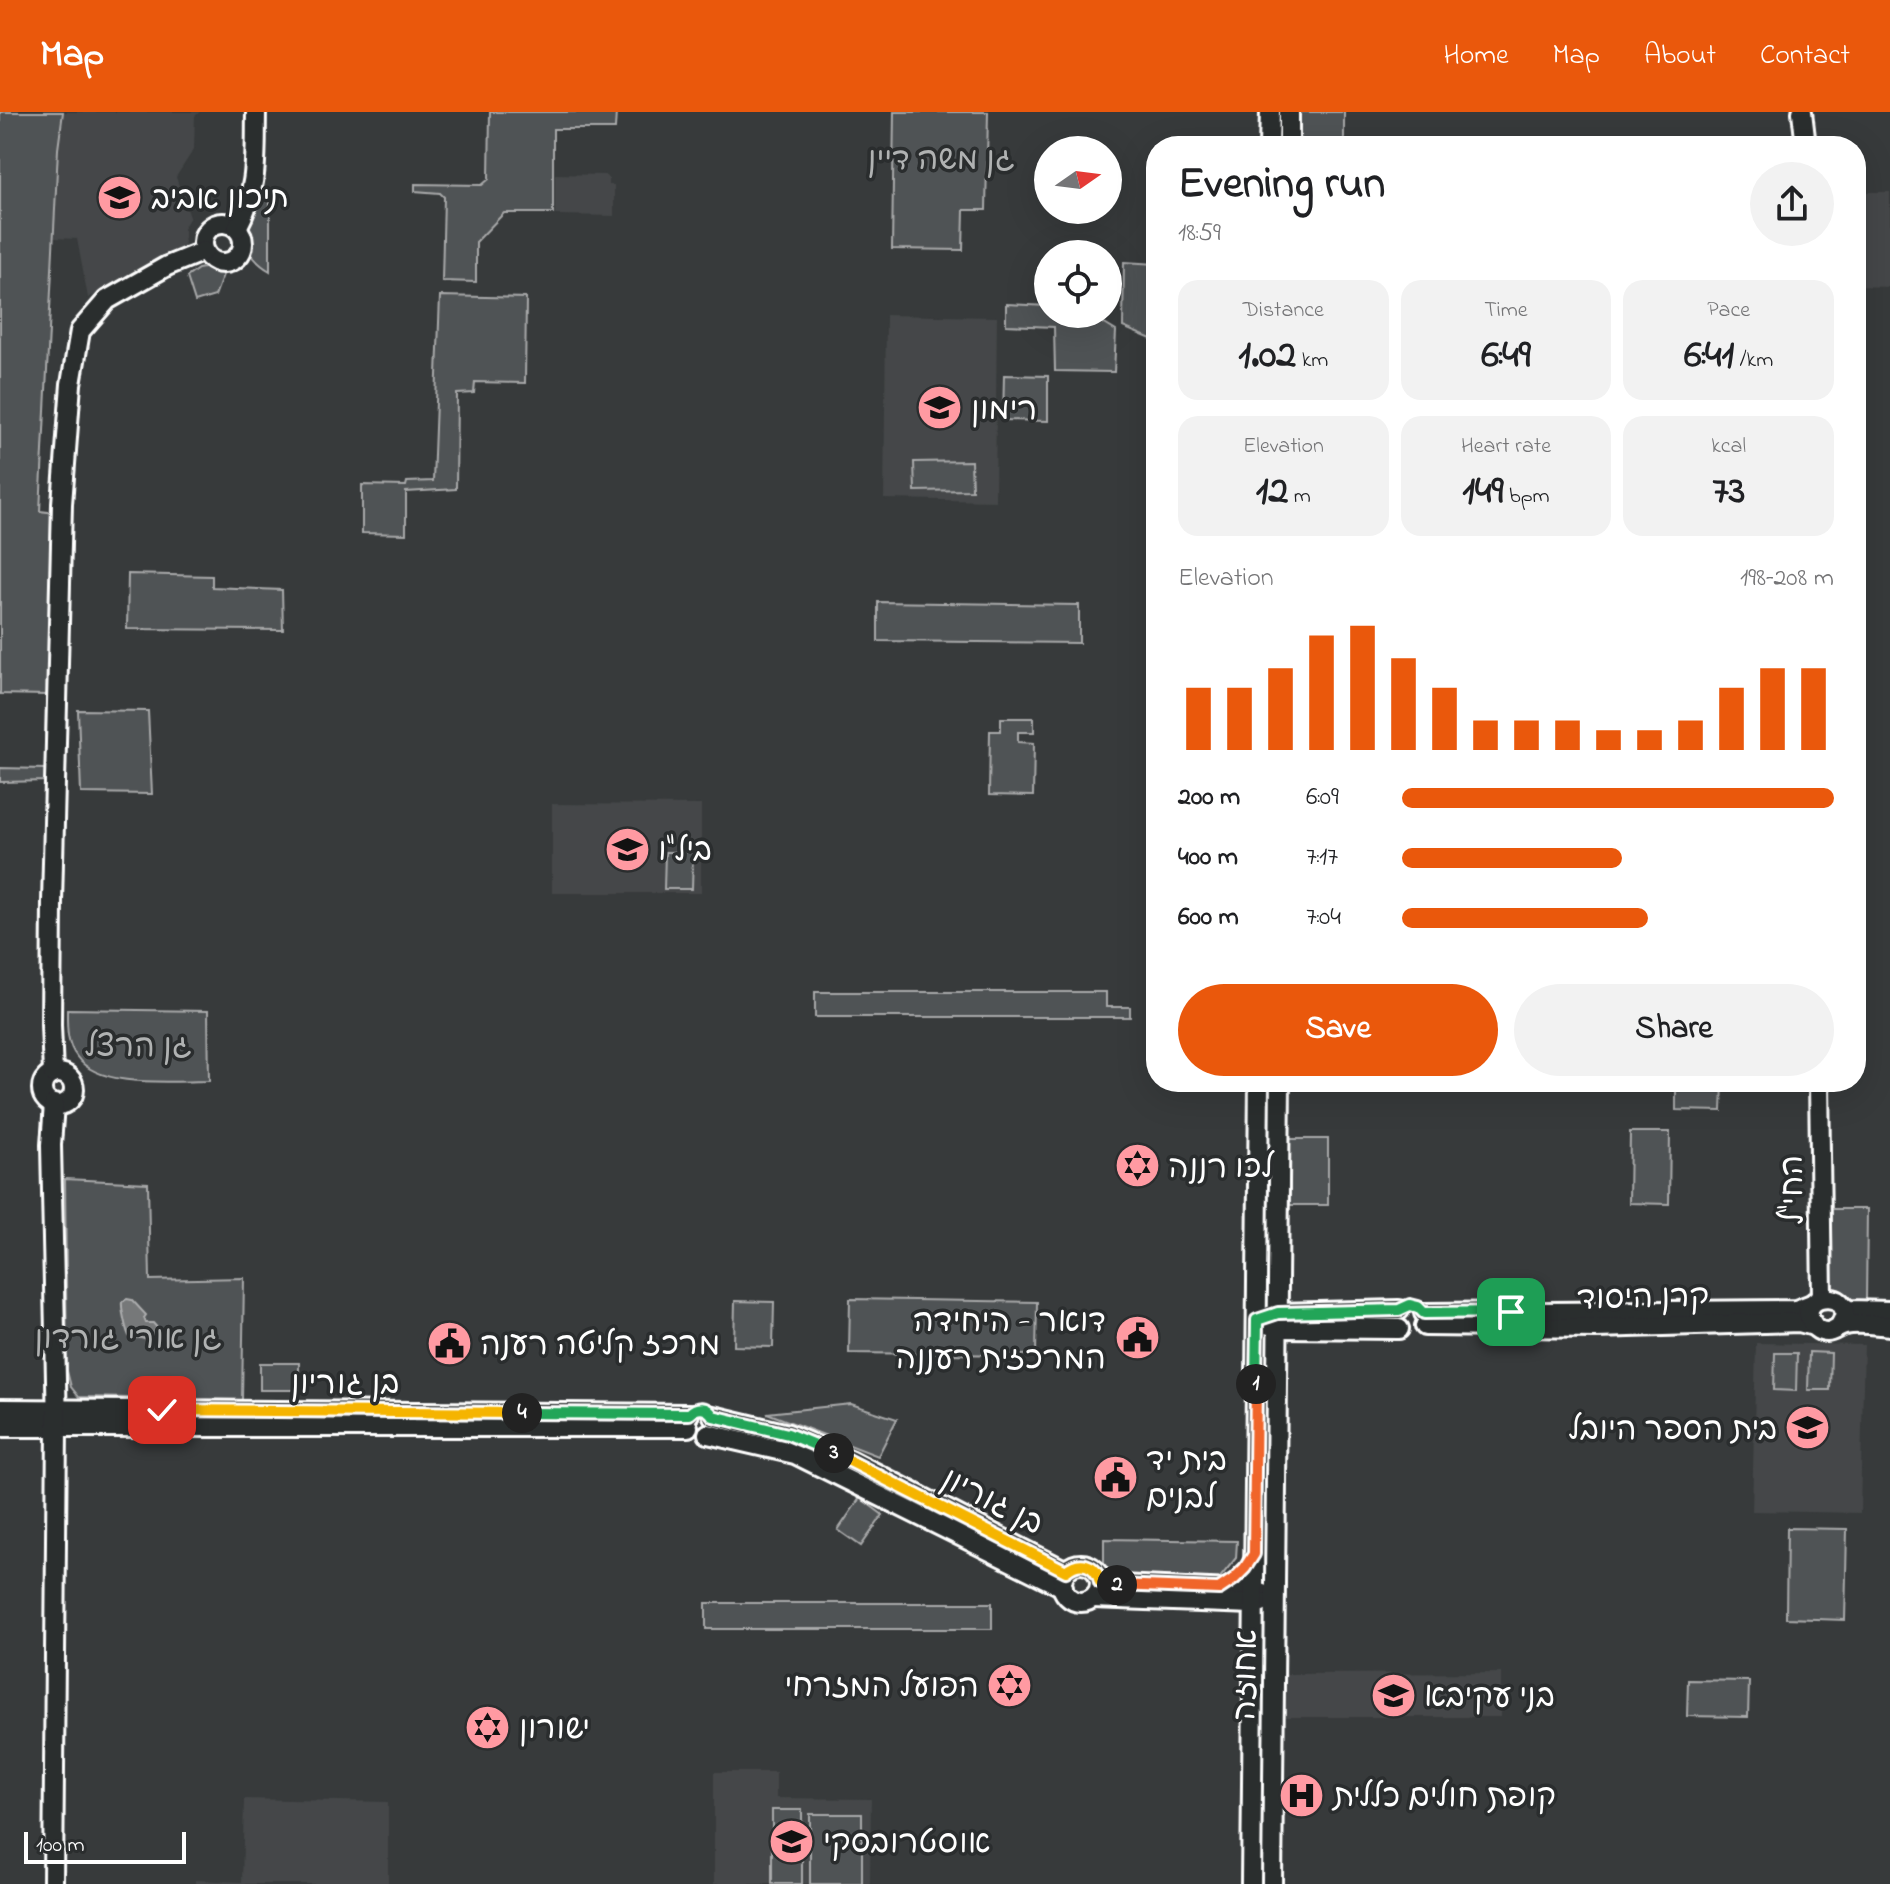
<!DOCTYPE html>
<meta charset="utf-8">
<style>
:root{--surface:#fff;--page:#f2f2f2;--text:#202124;--muted:#757577;--accent:#ea580c}
body{margin:0;font-family:"Indie Flower","Playpen Sans Hebrew",sans-serif;background:var(--page);color:var(--text);height:100vh;display:flex;flex-direction:column;font-size:30px;white-space:nowrap}
*{box-sizing:border-box;margin:0}
p{font-size:26px;color:var(--muted)}
.icon{flex:none;width:44px;height:44px;fill:none;stroke:currentColor;stroke-width:2;stroke-linecap:round;stroke-linejoin:round}
.map{position:relative;flex:1;overflow:hidden}
.sheet{position:absolute;left:1146px;top:24px;width:720px;height:956px;display:flex;flex-direction:column;background:var(--surface);border-radius:32px;box-shadow:0 8px 32px #0002}
.sheet>*{flex:none}
.needle{width:52px;rotate:76deg}
.fabs{position:absolute;left:1034px;top:24px;display:grid;gap:16px}
.fabs a{display:grid;place-items:center;width:88px;height:88px;border-radius:50%;background:var(--surface);box-shadow:0 8px 32px #0002;font-size:40px}
.scale{position:absolute;left:24px;bottom:20px;width:162px;box-sizing:border-box;padding-left:8px;border:4px solid #fff;border-top:0;font-size:22px;line-height:28px;white-space:nowrap;color:#fff;-webkit-text-stroke:6px #2a2d2e;paint-order:stroke}
.pin{position:absolute;display:grid;place-items:center;width:68px;height:68px;color:#fff;margin:-34px;border-radius:16px;box-shadow:0 4px 12px #0006}
.km{position:absolute;width:40px;height:40px;margin:-20px;border-radius:50%;background:#222;color:#fff;font-size:22px;line-height:40px;text-align:center}
.round{display:grid;place-items:center;flex:none;width:84px;height:84px;border-radius:42px;background:var(--page)}
.headline{display:flex;align-items:center;justify-content:space-between;height:136px;padding:0 32px}
h1{font-size:44px;font-weight:700;line-height:60px}
.figures{display:grid;grid-template-columns:repeat(3,1fr);gap:12px;height:136px;padding:8px 32px}
.figures div{display:grid;align-content:center;border-radius:20px;background:var(--page);text-align:center}
.figures b{font-size:40px;font-weight:700}
.figures small{font-size:22px;font-weight:400}
.figures p{font-size:22px}
.chart{height:224px;padding:16px 32px}
.chart p{display:flex;justify-content:space-between}
.chart svg{width:100%;height:144px;margin-top:8px;stroke:var(--accent);stroke-width:6}
.action{display:flex;gap:16px;margin-top:auto;padding:16px 32px}
.action a{flex:1;height:92px;border-radius:48px;background:var(--accent);color:#fff;font-size:32px;font-weight:700;line-height:92px;text-align:center}
.action a+a{background:var(--page);color:var(--text)}
ul{padding:0 32px;list-style:none;font-size:26px}
li{display:grid;grid-template-columns:128px 96px 1fr;align-items:center;height:60px}
li i{height:20px;border-radius:10px;background:var(--accent)}
header{display:flex;align-items:center;gap:48px;box-sizing:border-box;height:112px;padding:0 40px;background:var(--accent);color:#fff}
header strong{font-size:38px}
nav{display:flex;gap:44px;margin-inline-start:auto;font-size:28px}
.map>svg:first-child{display:block}
</style>
<header>
<strong>Map</strong>
<nav><a>Home</a><a>Map</a><a>About</a><a>Contact</a></nav>
</header>
<div class="map">
<svg width="1890" height="1772" viewBox="0 0 1890 1772">
<rect width="100%" height="100%" fill="#373a3b"/>
<filter id="ink" filterUnits="userSpaceOnUse"><feTurbulence type="fractalNoise" baseFrequency=".0125" numOctaves="2"/><feDisplacementMap in="SourceGraphic" scale="16" xChannelSelector="R" yChannelSelector="G"/><feConvolveMatrix kernelMatrix="1 2 1 2 8 2 1 2 1" color-interpolation-filters="sRGB"/></filter>
<g filter="url(#ink)">
<g fill="#444748">
<path d="M63,0H200L195,4L194,37L176,65L190,105L184,115L185,139L88,186L77,127L54,126L58,37Z"/>
<path d="M555,62L605,63L609,67V73H614V104L555,103Z"/>
<path d="M1856,80H1890V175L1856,174Z"/>
<path d="M886,203L997,205L995,389L884,387Z"/>
<path d="M552,692L701,693V781H552Z"/>
<path d="M1756,1231L1864,1233L1860,1401L1752,1399Z"/>
<path d="M1501,1561V1605H1285L1284,1562Z"/>
<path d="M714,1660H776V1686L871,1687L870,1772H714Z"/>
<path d="M244,1687L388,1690V1772H195V1768L242,1770Z"/>
</g>
<g fill="#505354" stroke="#a8a9aa" stroke-width="2">
<path d="M0,0H63L58,37L40,399L56,401L50,669L0,670V656L45,657L46,583L0,582Z"/>
<path d="M490,0H616L615,17H553V101H504L476,130V170L442,169L444,85L440,81L415,79V72L482,73L489,67Z"/>
<path d="M894,0H988L986,98H964L963,138L892,137Z"/>
<rect x="1293" y="0" width="51" height="34"/>
<path d="M264,78H270V159C232,137 251,110 264,78Z"/>
<path d="M1124,150L1156,152V229L1123,215Z"/>
<path d="M227,152L215,184L195,190L187,165L198,157Z"/>
<path d="M440,184L526,186L525,271L475,270L474,281L457,282L456,377L406,380V422L362,421V373L406,374L407,370L433,369Z"/>
<path d="M1006,192L1048,194V202H1088L1116,219L1114,260L1055,259L1054,215L1006,213Z"/>
<path d="M1004,263L1048,264V309L1003,308Z"/>
<path d="M971,349L972,378L915,379L914,350Z"/>
<path d="M128,462L212,464V475L282,478L283,518L127,517Z"/>
<path d="M878,490L1079,493V531L878,529Z"/>
<path d="M78,598L148,599L152,682L81,681Z"/>
<path d="M1001,606H1034V620H1018V630L1034,631L1033,684L989,683L990,619H1001Z"/>
<path d="M665,740H693L692,777H664Z"/>
<path d="M815,880H1106V895H1130V905H815Z"/>
<path d="M67,897L208,899L209,969C173,969 99,977 77,945C66,931 67,913 67,897Z"/>
<path d="M1676,970H1723L1722,999L1676,998Z"/>
<path d="M1630,1020H1670L1669,1092L1629,1091Z"/>
<rect x="1290" y="1027" width="38" height="66"/>
<path d="M65,1067L148,1071L150,1168L244,1166L242,1288L79,1285L71,1275L67,1259Z"/>
<path d="M1827,1097H1867L1866,1191L1851,1190L1834,1183L1826,1158Z"/>
<path d="M850,1187L1037,1190L1036,1243L849,1241Z"/>
<path d="M735,1189L774,1190L773,1235L734,1234Z"/>
<path d="M1809,1240L1831,1241L1830,1278H1808Z"/>
<path d="M1775,1241H1797L1796,1279L1774,1278Z"/>
<rect x="260" y="1251" width="39" height="27"/>
<path d="M851,1292L897,1307L878,1344L767,1301Z"/>
<path d="M860,1386L883,1403L861,1434L838,1418Z"/>
<path d="M1787,1416L1847,1417L1845,1508L1786,1506Z"/>
<path d="M1104,1427L1237,1429L1236,1446L1219,1467L1128,1466L1104,1455Z"/>
<rect x="706" y="1491" width="286" height="26"/>
<path d="M1688,1568L1749,1569L1748,1605L1687,1604Z"/>
<rect x="772" y="1698" width="30" height="74"/>
<rect x="810" y="1702" width="52" height="70"/>
</g>
<path fill="#767879" stroke="#adaeaf" stroke-width="2" d="M127,1187L132,1188L146,1203L144,1206L146,1211H153L160,1219L151,1229L141,1226L130,1225C126,1221 121,1194 122,1190Z"/>
<g fill="none" stroke-linecap="round" stroke-linejoin="round">
<defs>
<g id="secondary">
<path d="M1802,0L1806,34"/>
<path d="M1269,34L1270,0"/>
<path d="M1289,34V0"/>
<circle cx="223" cy="131" r="20"/>
<path d="M237,116C259,74 255,46 256,0"/>
<circle cx="58" cy="977" r="16"/>
<path d="M53,962L51,913L52,790L62,392L71,272L80,219L107,188L167,154L204,139"/>
<path d="M1819,970L1822,1185"/>
<path d="M1842,1194L1849,1198L1890,1199"/>
<path d="M1424,1201L1796,1198L1812,1192"/>
<path d="M1267,1205L1278,1201L1399,1198"/>
<path d="M1267,1212L1278,1216L1399,1217"/>
<path d="M1425,1214L1596,1216L1799,1210L1814,1214"/>
<path d="M1839,1215C1864,1177 1793,1178 1812,1211C1815,1217 1821,1220 1827,1220C1834,1220 1838,1214 1845,1213C1859,1210 1876,1213 1890,1214"/>
<path d="M0,1297L689,1302"/>
<path d="M713,1304L788,1322L850,1348L1066,1459"/>
<path d="M0,1315H688"/>
<path d="M708,1322L795,1342L1063,1475"/>
<circle cx="1081" cy="1471" r="19"/>
<path d="M1100,1470L1119,1473L1254,1479L1265,1483"/>
<path d="M1093,1486L1253,1492L1262,1490"/>
<path d="M53,1772L57,1315L51,1033L54,992"/>
<path d="M1251,1772L1259,970"/>
<path d="M1272,1772L1280,970"/>
</g>
</defs>
<use href="#secondary" stroke="#fff" stroke-width="24"/>
<use href="#secondary" stroke="#2a2d2e" stroke-width="18"/>
</g>
</g>
<g fill="none" stroke-linecap="round" stroke-linejoin="round" filter="url(#ink)">
<defs>
<path id="split-1" d="M1256,1272L1257,1208L1278,1201L1399,1198L1410,1193L1418,1195L1424,1201L1511,1200"/>
<path id="split-2" d="M1117,1473L1219,1477L1234,1467L1245,1456L1254,1442L1256,1272"/>
<path id="split-3" d="M834,1341L1066,1459C1080,1447 1096,1452 1100,1470L1117,1473"/>
<path id="split-4" d="M522,1301L689,1302C697,1294 707,1294 713,1304L788,1322L834,1341"/>
<path id="split-5" d="M162,1298L522,1301"/>
</defs>
<use href="#split-1" stroke="#fff" stroke-width="16"/>
<use href="#split-2" stroke="#fff" stroke-width="16"/>
<use href="#split-3" stroke="#fff" stroke-width="16"/>
<use href="#split-4" stroke="#fff" stroke-width="16"/>
<use href="#split-5" stroke="#fff" stroke-width="16"/>
<use href="#split-1" stroke="#22a559" stroke-width="10"/>
<use href="#split-2" stroke="#f0652b" stroke-width="10"/>
<use href="#split-3" stroke="#f5b400" stroke-width="10"/>
<use href="#split-4" stroke="#22a559" stroke-width="10"/>
<use href="#split-5" stroke="#f5b400" stroke-width="10"/>
</g>
<defs>
<symbol id="school-disc" viewBox="-11 -11 22 22"><circle r="9.5" fill="#ff9aa2" stroke="#2a2d2e"/><path d="M0-5L7-2L0 1L-7-2ZM-4 1L0 2.5L4 1V4Q0 6-4 4Z" fill="#111"/></symbol>
<symbol id="synagogue-disc" viewBox="-11 -11 22 22"><circle r="9.5" fill="#ff9aa2" stroke="#2a2d2e"/><path d="M0-6.5L5.6 3.2H-5.6ZM0 6.5L5.6-3.2H-5.6Z" fill="#111"/></symbol>
<symbol id="civic-disc" viewBox="-11 -11 22 22"><circle r="9.5" fill="#ff9aa2" stroke="#2a2d2e"/><path d="M-.6-6.5H3V-4.5H.6V-3L4-1V1h2V6H-6V1h2V-1L-.6-3ZM-1.2 2.5V6h2.4V2.5Z" fill="#111"/></symbol>
<symbol id="hospital-disc" viewBox="-11 -11 22 22"><circle r="9.5" fill="#ff9aa2" stroke="#2a2d2e"/><path d="M-5-5h3v3.5h4V-5h3V5h-3V1.5h-4V5h-3Z" fill="#111"/></symbol>
</defs>
<g fill-rule="evenodd">
<use href="#school-disc" x="94" y="60" width="51" height="51"/>
<use href="#school-disc" x="914" y="270" width="51" height="51"/>
<use href="#school-disc" x="602" y="712" width="51" height="51"/>
<use href="#synagogue-disc" x="1112" y="1028" width="51" height="51"/>
<use href="#civic-disc" x="1112" y="1200" width="51" height="51"/>
<use href="#civic-disc" x="424" y="1206" width="51" height="51"/>
<use href="#school-disc" x="1782" y="1290" width="51" height="51"/>
<use href="#civic-disc" x="1090" y="1340" width="51" height="51"/>
<use href="#synagogue-disc" x="984" y="1548" width="51" height="51"/>
<use href="#school-disc" x="1368" y="1558" width="51" height="51"/>
<use href="#synagogue-disc" x="462" y="1590" width="51" height="51"/>
<use href="#hospital-disc" x="1276" y="1658" width="51" height="51"/>
<use href="#school-disc" x="766" y="1704" width="51" height="51"/>
</g>
<g text-anchor="middle" stroke-width="7" stroke-linejoin="round" paint-order="stroke">
<g font-size="32" fill="#b0b2b2" stroke="#2a2d2e">
<text x="941" y="57">גן משה דיין</text>
<text x="138" y="944">גן הרצל</text>
<text x="128" y="1236">גן אורי גורדון</text>
</g>
<g font-size="32" fill="#fff" stroke="#2a2d2e" text-anchor="start">
<text x="151" y="96">תיכון אביב</text>
<text x="971" y="307">רימון</text>
<text x="658" y="748">ביל"ו</text>
<text x="1168" y="1065">לכו רננה</text>
<text x="1106" y="1219" text-anchor="end">דואר - היחידה<tspan x="1106" dy="37">המרכזית רעננה</tspan></text>
<text x="480" y="1242">מרכז קליטה רענה</text>
<text x="1777" y="1327" text-anchor="end">בית הספר היובל</text>
<text x="1146" y="1358">בית יד<tspan x="1146" dy="37">לבנים</tspan></text>
<text x="979" y="1584" text-anchor="end">הפועל המזרחי</text>
<text x="1424" y="1594">בני עקיבא</text>
<text x="519" y="1626">ישורון</text>
<text x="1333" y="1694">קופת חולים כללית</text>
<text x="823" y="1740">אוסטרובסקי</text>
</g>
<g font-size="32" fill="#fff" stroke="#2a2d2e">
<text transform="translate(1791 1078) rotate(-91)" y="11">החי"ל</text>
<text transform="translate(1643 1184) rotate(-1)" y="11">קרן היסוד</text>
<text x="345" y="1281">בן גוריון</text>
<text transform="translate(993 1388) rotate(27)" y="11">בן גוריון</text>
<text transform="translate(1244 1563) rotate(-89)" y="11">אחוזה</text>
</g>
</g>
</svg>
<div class="fabs">
<a><svg class="needle" viewBox="-14 -14 28 28"><path d="M0-13l5 13h-10z" fill="#e53935"/><path d="M0 13l5-13h-10z" fill="#757577"/></svg></a>
<a><svg class="icon" aria-label="locate" viewBox="0 0 24 24"><circle cx="12" cy="12" r="6"/><path d="M12 2v4M12 18v4M2 12h4M18 12h4"/></svg></a>
</div>
<div class="scale">100 m</div>
<div class="pin" style="left:1511px;top:1200px;background:#1e9e55"><svg class="icon" aria-label="arrive" viewBox="0 0 24 24"><path d="M6 21V4h12l-3 4 3 4H6"/></svg></div>
<div class="pin" style="left:162px;top:1298px;background:#d93025"><svg class="icon" aria-label="check" viewBox="0 0 24 24"><path d="M5 12l5 5 9-10"/></svg></div>
<b class="km" style="left:1256px;top:1272px">1</b>
<b class="km" style="left:1117px;top:1473px">2</b>
<b class="km" style="left:834px;top:1341px">3</b>
<b class="km" style="left:522px;top:1301px">4</b>
<section class="sheet">
<div class="headline"><div><h1>Evening run</h1><p>18:59</p></div><a class="round"><svg class="icon" aria-label="share" viewBox="0 0 24 24"><path d="M12 15V3M7 8l5-5 5 5M5 13v7h14v-7"/></svg></a></div>
<div class="figures">
<div><p>Distance</p><b>1.02<small> km</small></b></div>
<div><p>Time</p><b>6:49</b></div>
<div><p>Pace</p><b>6:41<small> /km</small></b></div>
</div>
<div class="figures">
<div><p>Elevation</p><b>12<small> m</small></b></div>
<div><p>Heart rate</p><b>149<small> bpm</small></b></div>
<div><p>kcal</p><b>73</b></div>
</div>
<div class="chart"><p><span>Elevation</span>198–208 m</p>
<svg viewBox="0 0 160 44" preserveAspectRatio="none"><path d="M5 44V25M15 44V25M25 44V19M35 44V9M45 44V6M55 44V16M65 44V25M75 44V35M85 44V35M95 44V35M105 44V38M115 44V38M125 44V35M135 44V25M145 44V19M155 44V19"/></svg>
</div>
<ul>
<li><b>200 m</b>6:09<i style="width:100%"></i></li>
<li><b>400 m</b>7:17<i style="width:51%"></i></li>
<li><b>600 m</b>7:04<i style="width:57%"></i></li>
</ul>
<div class="action"><a>Save</a><a>Share</a></div>
</section>
</div>
